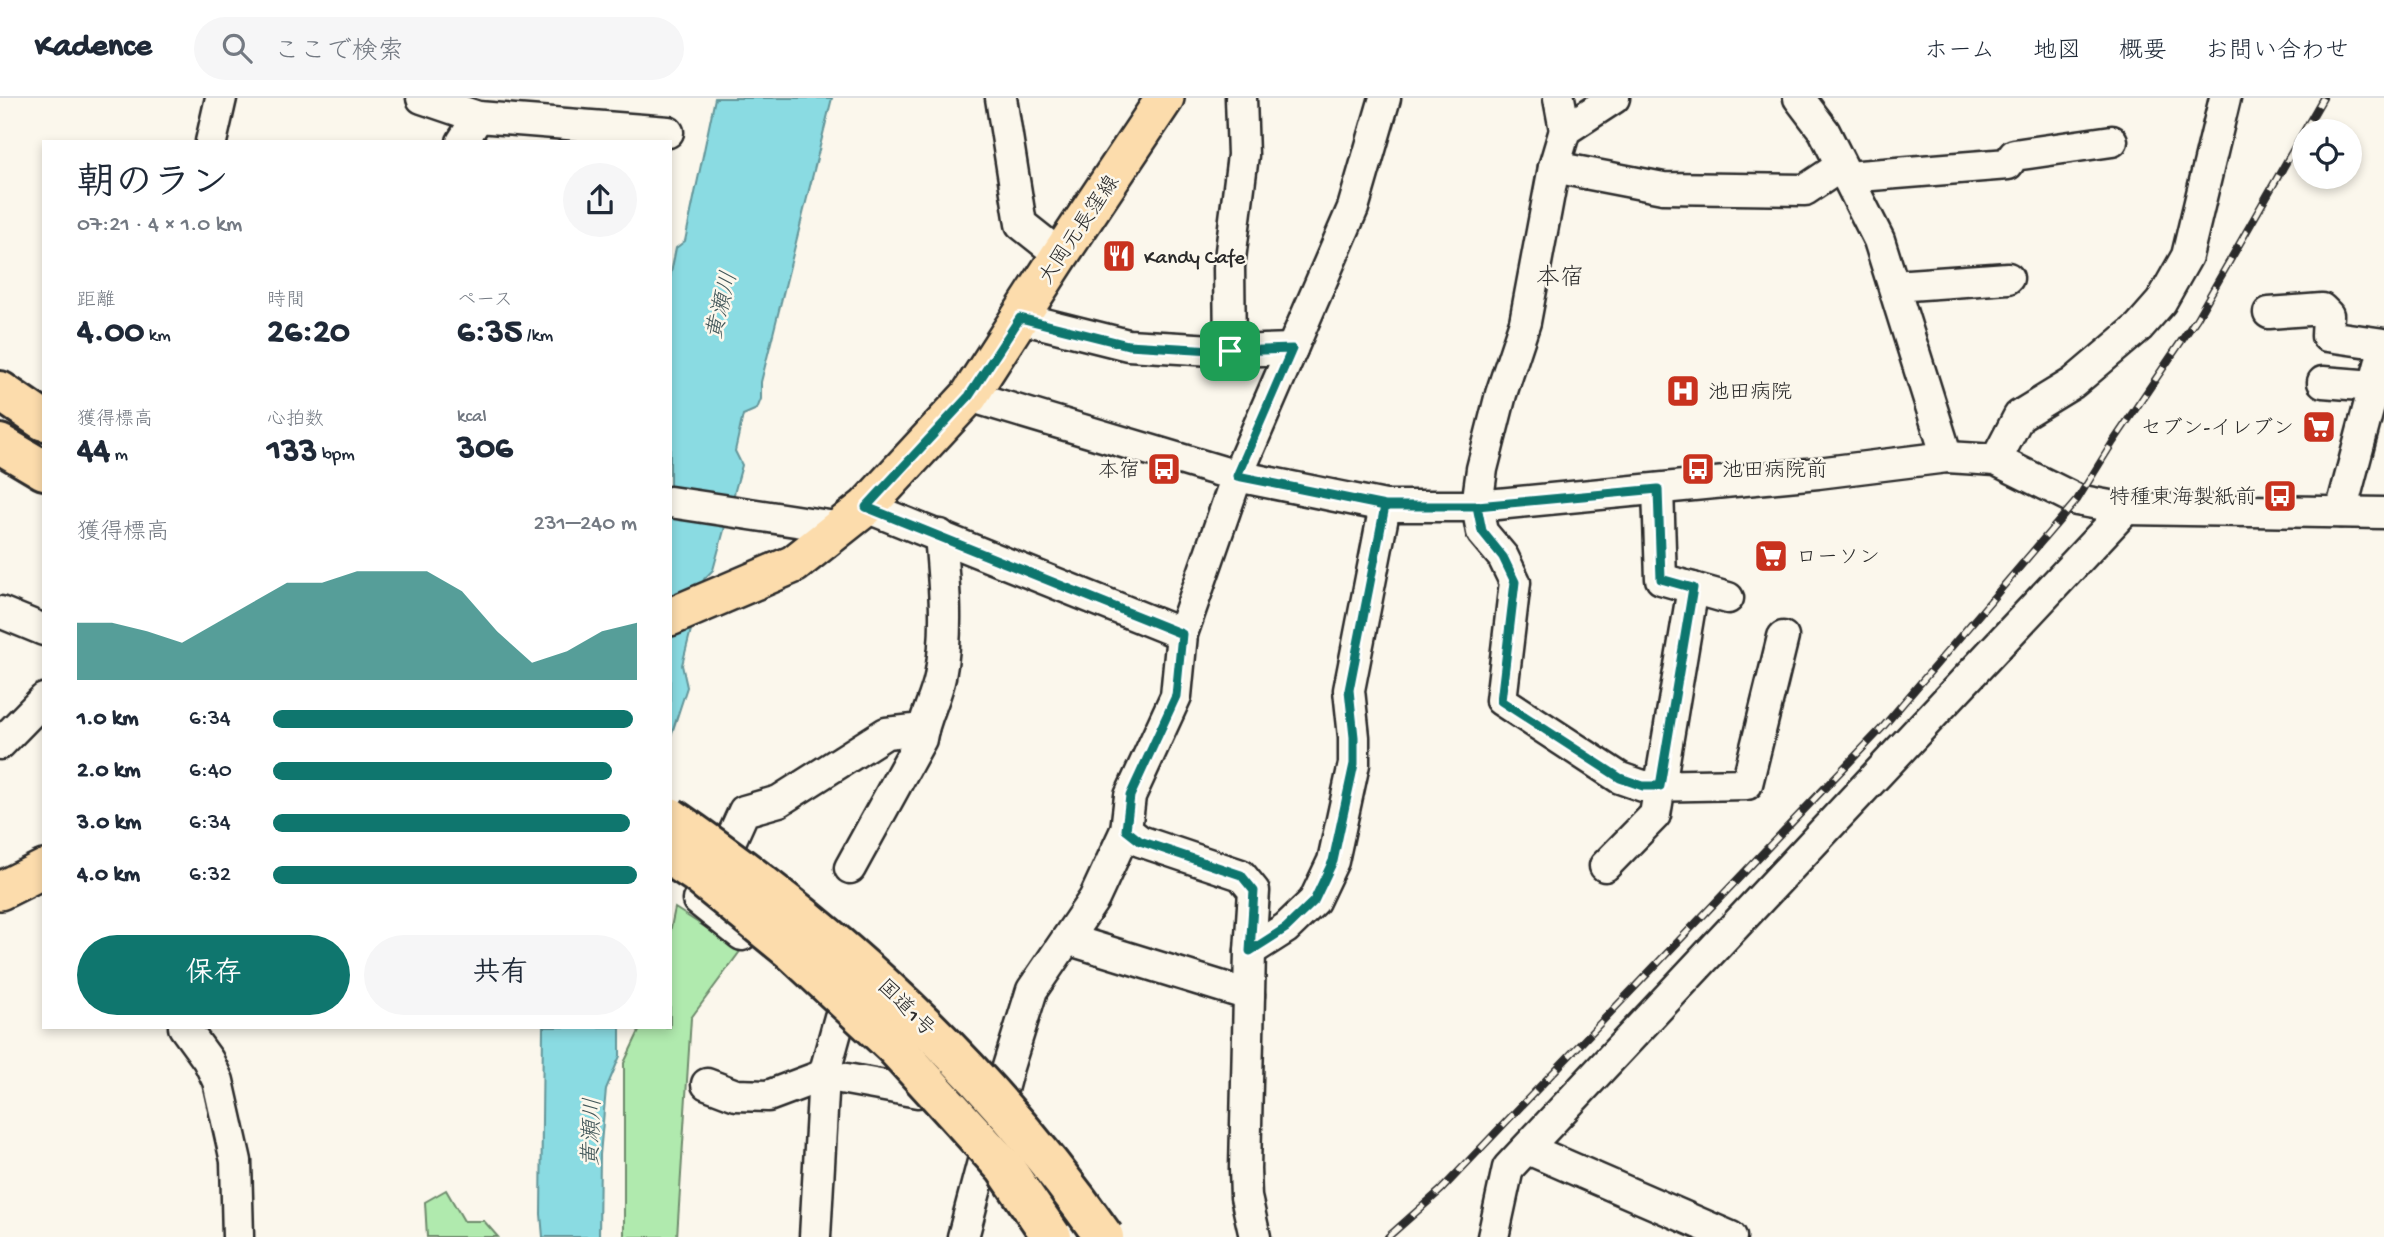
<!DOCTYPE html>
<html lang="ja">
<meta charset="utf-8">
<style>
:root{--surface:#fff;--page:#f6f6f7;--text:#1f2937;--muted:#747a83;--line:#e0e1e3;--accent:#0f766e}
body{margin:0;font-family:"Gochi Hand","Klee One",sans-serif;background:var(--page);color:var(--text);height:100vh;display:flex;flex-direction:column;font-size:26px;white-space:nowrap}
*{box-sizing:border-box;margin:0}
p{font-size:23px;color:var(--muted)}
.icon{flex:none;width:38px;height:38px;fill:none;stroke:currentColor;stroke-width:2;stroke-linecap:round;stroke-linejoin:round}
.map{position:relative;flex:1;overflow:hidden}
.drawer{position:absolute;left:42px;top:42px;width:630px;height:889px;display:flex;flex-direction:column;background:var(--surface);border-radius:0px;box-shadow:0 4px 10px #0003}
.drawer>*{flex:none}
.buttons{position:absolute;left:2292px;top:21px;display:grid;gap:14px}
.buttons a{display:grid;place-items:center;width:70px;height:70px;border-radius:50%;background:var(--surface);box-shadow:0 4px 10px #0003;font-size:35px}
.pin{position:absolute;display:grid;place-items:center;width:60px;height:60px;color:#fff;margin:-30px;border-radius:14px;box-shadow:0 4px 10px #0006}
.round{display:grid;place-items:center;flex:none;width:74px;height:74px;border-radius:37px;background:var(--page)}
.head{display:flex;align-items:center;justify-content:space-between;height:119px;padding:0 35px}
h1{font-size:38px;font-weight:700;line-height:52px}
.metrics{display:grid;grid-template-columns:repeat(3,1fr);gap:10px;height:119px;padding:7px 35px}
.metrics div{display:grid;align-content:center}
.metrics b{font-size:35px;font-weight:700}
.metrics small{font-size:19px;font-weight:400}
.metrics p{font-size:19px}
.chart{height:196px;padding:14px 35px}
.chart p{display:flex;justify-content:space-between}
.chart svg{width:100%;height:126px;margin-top:7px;fill:var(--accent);opacity:.7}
.action{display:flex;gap:14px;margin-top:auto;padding:14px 35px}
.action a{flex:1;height:80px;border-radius:42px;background:var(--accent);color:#fff;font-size:28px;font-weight:700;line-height:80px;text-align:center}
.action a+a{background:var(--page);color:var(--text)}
ul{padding:0 35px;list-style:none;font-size:23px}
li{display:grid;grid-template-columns:112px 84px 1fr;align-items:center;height:52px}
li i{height:18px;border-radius:9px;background:var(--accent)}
header{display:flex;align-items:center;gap:42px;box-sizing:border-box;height:98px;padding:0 35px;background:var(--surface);border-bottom:2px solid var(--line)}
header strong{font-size:33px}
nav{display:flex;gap:38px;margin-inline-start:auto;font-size:24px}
.search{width:490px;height:63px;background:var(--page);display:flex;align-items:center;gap:18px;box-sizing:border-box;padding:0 24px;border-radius:38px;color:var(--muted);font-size:26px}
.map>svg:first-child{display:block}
</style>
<header>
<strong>Kadence</strong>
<div class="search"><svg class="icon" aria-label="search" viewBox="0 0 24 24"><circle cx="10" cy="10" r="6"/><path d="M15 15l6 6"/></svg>ここで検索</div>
<nav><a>ホーム</a><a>地図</a><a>概要</a><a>お問い合わせ</a></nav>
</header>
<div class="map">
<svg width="2384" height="1139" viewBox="0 0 2384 1139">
<rect width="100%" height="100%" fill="#fbf7ec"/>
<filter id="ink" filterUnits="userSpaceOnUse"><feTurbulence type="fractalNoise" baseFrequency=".0143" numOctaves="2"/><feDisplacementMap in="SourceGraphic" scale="14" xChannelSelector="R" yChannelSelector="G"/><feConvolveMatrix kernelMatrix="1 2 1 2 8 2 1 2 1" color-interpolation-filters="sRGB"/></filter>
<g filter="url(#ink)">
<g fill="#b0eaae" stroke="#6e8a6c" stroke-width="2">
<path d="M675,810L741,852L691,920L677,1139H624V965L641,929H670V834Z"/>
<path d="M446,1092L464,1123H484L498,1139H427L425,1104Z"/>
</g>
<g fill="#8adbe2" stroke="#649599" stroke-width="2">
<path d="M715,0H832L761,284V301L757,311L743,317L735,353L742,367L713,472L704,481L682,567L687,589L670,641V180L676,150L685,143Z"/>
<path d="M543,929H620V958L606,991L600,1057L599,1139H543L541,1116Z"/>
</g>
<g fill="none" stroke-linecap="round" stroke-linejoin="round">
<defs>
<g id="minor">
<path d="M422,0L478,19L668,34"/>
<path d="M1001,0L1021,126L1060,157"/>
<path d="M1241,0L1243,57L1229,169L1230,253L1292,251"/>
<path d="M1559,0L1565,32"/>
<path d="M1614,0L1565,32L1554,69L1525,224L1501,296L1482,371L1477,408L1482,434L1503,459L1515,484L1501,602L1620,680L1643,688L1747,686L1783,539"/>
<path d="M1799,0L1824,33L1879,142L1947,359"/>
<path d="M211,44L221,0"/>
<path d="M462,44L478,19"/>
<path d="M1554,69L1663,90L1805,92L1841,68"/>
<path d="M1847,79L2008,66L2014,57L2112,43"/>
<path d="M1894,188L2008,180"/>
<path d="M2269,215L2322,211L2328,217L2327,238L2384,246"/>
<path d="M1020,220L1128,247L1230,253"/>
<path d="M2323,284L2374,288"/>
<path d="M969,298L1237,378L1385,408H1477L1818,375L1947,359L1996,362L2077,402L2126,411L2384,415"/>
<path d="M1996,362L2019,318L2073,285L2139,229L2161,204L2187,158L2225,0"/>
<path d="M1658,391L1661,481L1728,500"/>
<path d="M670,404L842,430"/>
<path d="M866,409L1182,536"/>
<path d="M2341,414L2384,251"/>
<path d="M0,514L44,532"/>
<path d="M0,646L44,601"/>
<path d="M1605,768L1655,717L1693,490"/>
<path d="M850,770L921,641C924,620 936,600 940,579C949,532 944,484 940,437"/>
<path d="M742,837L698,802L720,766L744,713L779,703L886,635L923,631"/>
<path d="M1067,841L1249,897"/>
<path d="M1250,853L1286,830L1314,803L1333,763L1354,666V639L1349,592L1385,408"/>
<path d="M184,929L208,962L218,983L236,1063L238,1139"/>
<path d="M707,986L736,997L768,998L824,977L918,994"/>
<path d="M1528,1051L1731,1139"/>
<path d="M815,1139L824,977L840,919"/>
<path d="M963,1139L1008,969L1032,892L1094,801L1126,732"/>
<path d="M1255,1139L1246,1099L1245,1071L1250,853L1254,793L1241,777L1140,743L1126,732L1130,698L1176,598L1182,536L1237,378L1353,110L1385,0"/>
<path d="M1493,1139L1508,1070L2126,411"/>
</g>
<g id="major">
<path d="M670,519L794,466L866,409L969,298L1060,157L1165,0"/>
<path d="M0,793L44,771"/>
</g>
<g id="highway">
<path d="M0,293L44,323"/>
<path d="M0,346L44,372"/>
</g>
</defs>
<use href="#minor" stroke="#2b2b2b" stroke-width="35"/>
<use href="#major" stroke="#2b2b2b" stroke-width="42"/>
<use href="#highway" stroke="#2b2b2b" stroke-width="44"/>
<use href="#minor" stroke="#fbf7ec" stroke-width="30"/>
<use href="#major" stroke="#fcdcac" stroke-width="37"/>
<use href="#highway" stroke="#fcdcac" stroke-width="38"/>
<defs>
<path id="rail" d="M1388,1139L1441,1092L1882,630L2077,402L2113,344L2197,220L2323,0"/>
</defs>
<use href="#rail" stroke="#2b2b2b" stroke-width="8"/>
<use href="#rail" stroke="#fbf7ec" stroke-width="5" stroke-dasharray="16" stroke-linecap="butt"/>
<defs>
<g id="highway-bridge">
<path d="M670,719C839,835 986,970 1104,1139"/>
<path d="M670,758L696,775L794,855L894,948L1005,1070L1052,1139"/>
</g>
</defs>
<use href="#highway-bridge" stroke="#2b2b2b" stroke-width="44" stroke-linecap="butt"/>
<use href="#highway-bridge" stroke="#fcdcac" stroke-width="38"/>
</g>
</g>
<g fill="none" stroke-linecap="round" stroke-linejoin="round" filter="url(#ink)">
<defs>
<path id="route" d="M1230,253L1128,247L1020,220L969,298L866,409L1182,536L1176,598L1130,698L1126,732L1140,743L1241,777L1254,793L1250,853L1286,830L1314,803L1333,763L1354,666V639L1349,592L1385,408H1477L1658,391L1661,481L1693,490L1660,688H1643L1620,680L1501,603L1515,484L1503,459L1482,433L1477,408H1385L1237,378L1292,251L1230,253"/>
</defs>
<use href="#route" stroke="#fff" stroke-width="14"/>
<use href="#route" stroke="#0f766e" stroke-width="9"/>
</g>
<defs>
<symbol id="restaurant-square" viewBox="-11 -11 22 22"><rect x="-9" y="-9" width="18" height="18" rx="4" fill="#c8321e" stroke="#fbf7ec"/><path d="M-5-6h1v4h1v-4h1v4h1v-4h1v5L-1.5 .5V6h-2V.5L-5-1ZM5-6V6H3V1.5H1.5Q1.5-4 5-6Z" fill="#fff"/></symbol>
<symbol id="hospital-square" viewBox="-11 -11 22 22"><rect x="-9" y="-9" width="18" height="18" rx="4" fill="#c8321e" stroke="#fbf7ec"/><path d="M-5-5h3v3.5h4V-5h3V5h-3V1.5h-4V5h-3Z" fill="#fff"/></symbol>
<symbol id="supermarket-square" viewBox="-11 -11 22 22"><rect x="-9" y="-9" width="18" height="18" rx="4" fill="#c8321e" stroke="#fbf7ec"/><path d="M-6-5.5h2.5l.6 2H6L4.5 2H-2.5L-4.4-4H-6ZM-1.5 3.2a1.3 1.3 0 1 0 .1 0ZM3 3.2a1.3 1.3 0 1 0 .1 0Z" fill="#fff"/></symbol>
<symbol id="bus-square" viewBox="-11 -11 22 22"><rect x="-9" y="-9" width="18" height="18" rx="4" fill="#c8321e" stroke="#fbf7ec"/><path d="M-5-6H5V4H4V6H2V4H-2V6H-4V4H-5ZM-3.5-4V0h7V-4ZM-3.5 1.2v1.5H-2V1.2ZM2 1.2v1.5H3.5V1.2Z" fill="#fff"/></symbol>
</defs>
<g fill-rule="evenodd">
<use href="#restaurant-square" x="1100" y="139" width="38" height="38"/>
<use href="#hospital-square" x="1664" y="274" width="38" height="38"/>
<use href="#supermarket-square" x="2300" y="310" width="38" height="38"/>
<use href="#bus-square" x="1145" y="352" width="38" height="38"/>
<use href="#bus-square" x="1679" y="352" width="38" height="38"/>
<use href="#bus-square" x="2261" y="379" width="38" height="38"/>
<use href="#supermarket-square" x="1752" y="439" width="38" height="38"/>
</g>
<g text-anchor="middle" stroke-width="5" stroke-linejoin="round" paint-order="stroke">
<g font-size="21" fill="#2b2b2b" stroke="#fbf7ec">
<text transform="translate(1078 131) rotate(-56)" y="7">大岡元長窪線</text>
<text transform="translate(907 909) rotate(45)" y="7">国道1号</text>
</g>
<g font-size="21" fill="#2b2b2b" stroke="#fbf7ec" text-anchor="start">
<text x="1144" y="165">Kandy Cafe</text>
<text x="1708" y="300">池田病院</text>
<text x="2294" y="336" text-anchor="end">セブン-イレブン</text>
<text x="1140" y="378" text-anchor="end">本宿</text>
<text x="1722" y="378">池田病院前</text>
<text x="2256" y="405" text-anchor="end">特種東海製紙前</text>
<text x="1796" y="465">ローソン</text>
</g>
<g font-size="23" font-style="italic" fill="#435759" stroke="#fbf7ec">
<text transform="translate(720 207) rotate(-76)" y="8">黄瀬川</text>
<text transform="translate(590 1034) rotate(-88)" y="8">黄瀬川</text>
</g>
<g font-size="24" fill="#2b2b2b" stroke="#fbf7ec">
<text x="1560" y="186">本宿</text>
</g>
</g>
</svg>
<div class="buttons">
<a><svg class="icon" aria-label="locate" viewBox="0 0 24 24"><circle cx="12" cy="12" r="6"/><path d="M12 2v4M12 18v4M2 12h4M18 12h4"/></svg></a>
</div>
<div class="pin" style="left:1230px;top:253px;background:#1e9e55"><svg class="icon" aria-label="arrive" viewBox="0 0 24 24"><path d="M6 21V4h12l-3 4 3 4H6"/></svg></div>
<section class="drawer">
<div class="head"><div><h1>朝のラン</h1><p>07:21 · 4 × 1.0 km</p></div><a class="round"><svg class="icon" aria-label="share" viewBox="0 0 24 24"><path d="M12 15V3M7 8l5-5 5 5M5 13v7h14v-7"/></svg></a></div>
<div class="metrics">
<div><p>距離</p><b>4.00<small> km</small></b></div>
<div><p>時間</p><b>26:20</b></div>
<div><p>ペース</p><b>6:35<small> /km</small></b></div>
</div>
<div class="metrics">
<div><p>獲得標高</p><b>44<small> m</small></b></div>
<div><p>心拍数</p><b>133<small> bpm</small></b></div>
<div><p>kcal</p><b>306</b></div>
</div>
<div class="chart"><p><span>獲得標高</span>231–240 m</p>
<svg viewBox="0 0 160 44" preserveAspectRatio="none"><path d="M0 44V24L10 24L20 27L30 31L40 24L50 17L60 10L70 10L80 6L90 6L100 6L110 13L120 27L130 38L140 34L150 27L160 24V44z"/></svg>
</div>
<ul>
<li><b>1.0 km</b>6:34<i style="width:99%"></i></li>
<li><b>2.0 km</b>6:40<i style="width:93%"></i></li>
<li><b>3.0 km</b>6:34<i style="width:98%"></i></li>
<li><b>4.0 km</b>6:32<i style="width:100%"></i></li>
</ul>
<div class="action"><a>保存</a><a>共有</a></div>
</section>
</div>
